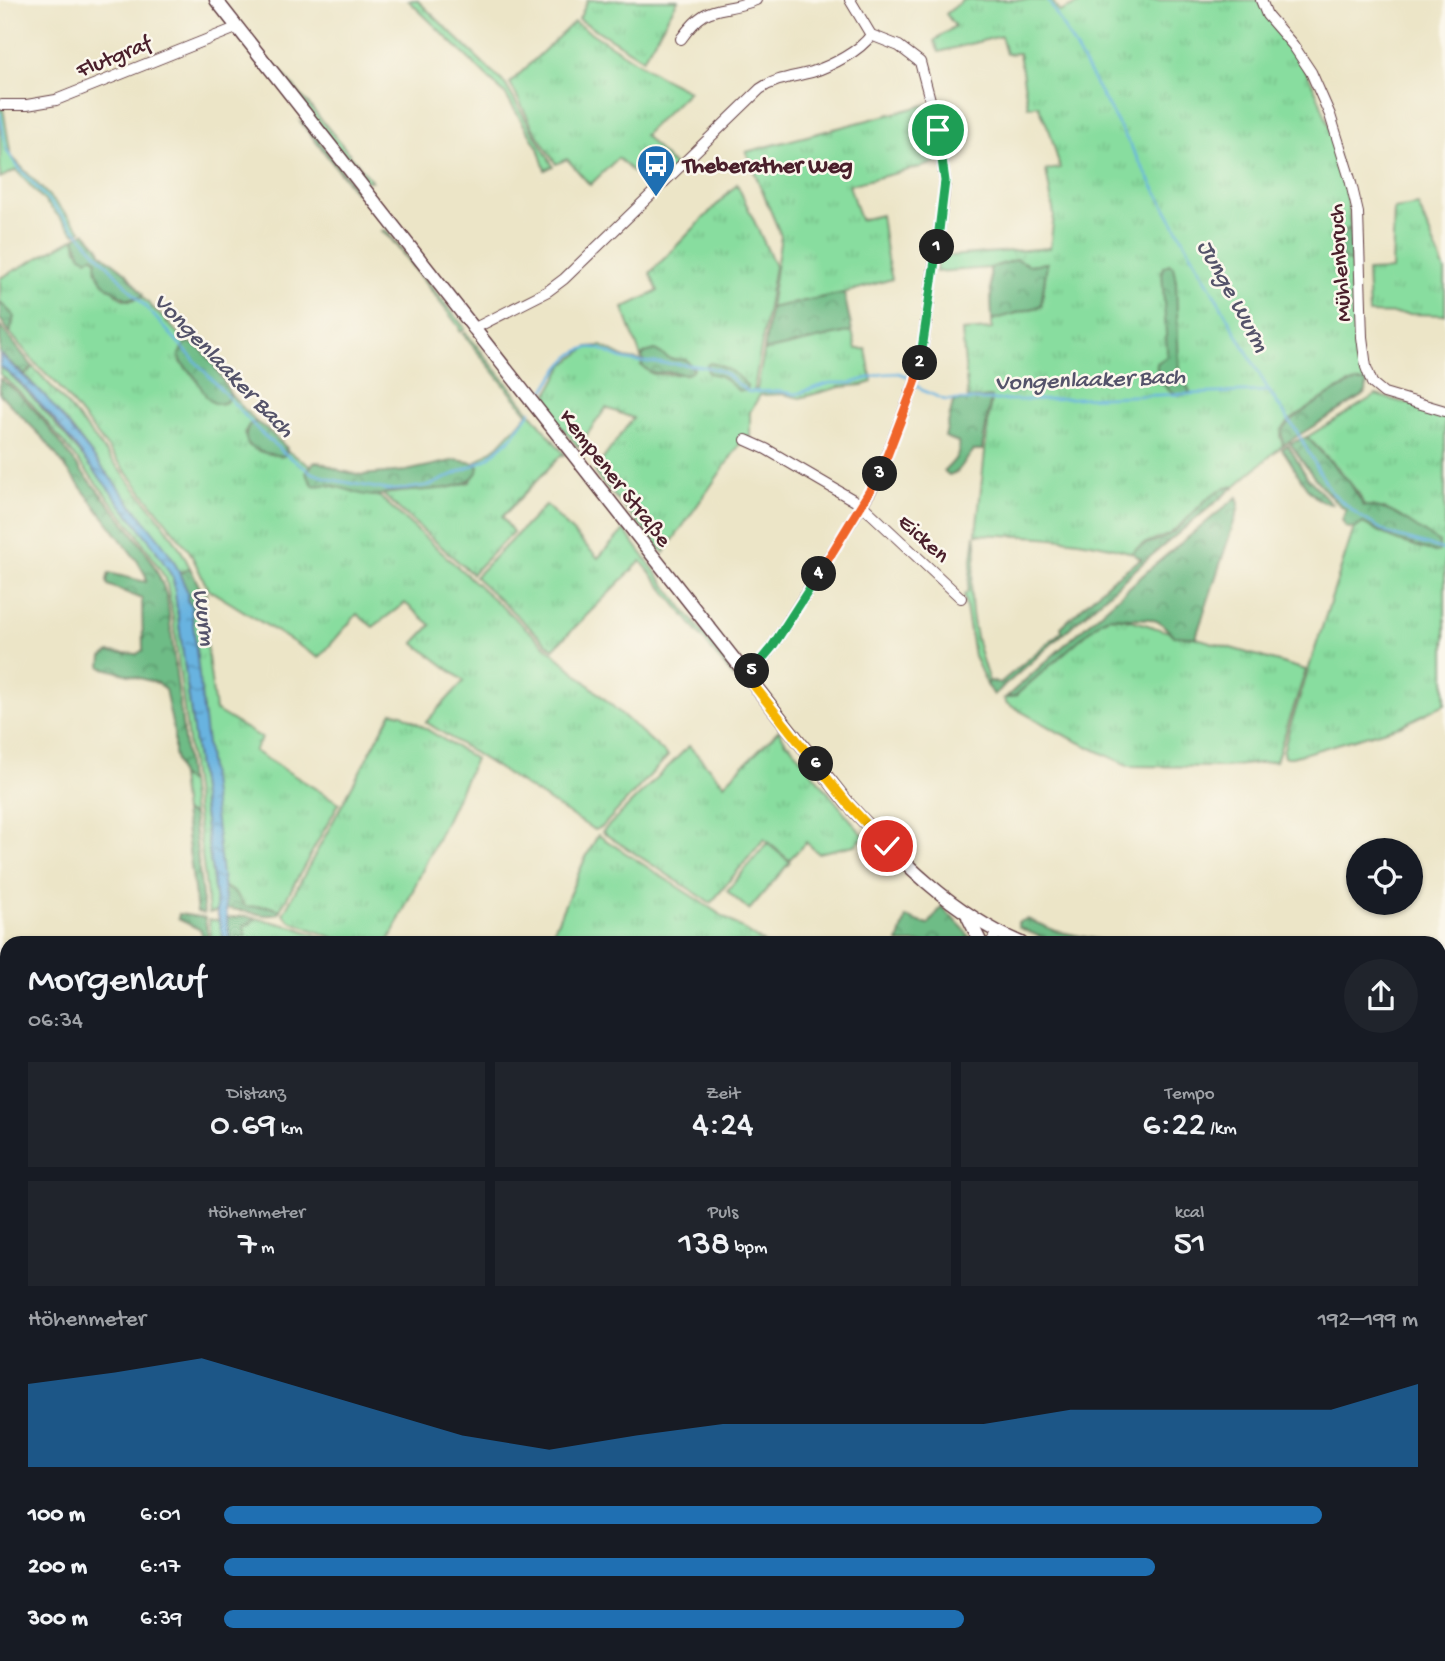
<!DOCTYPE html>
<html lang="de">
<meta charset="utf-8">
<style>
:root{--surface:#171b24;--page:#20242c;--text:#f1f3f6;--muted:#9ea1a6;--accent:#1f6fb2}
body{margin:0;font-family:"Gochi Hand",sans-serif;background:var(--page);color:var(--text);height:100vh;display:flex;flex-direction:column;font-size:26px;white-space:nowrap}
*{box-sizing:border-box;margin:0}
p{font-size:23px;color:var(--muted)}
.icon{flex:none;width:38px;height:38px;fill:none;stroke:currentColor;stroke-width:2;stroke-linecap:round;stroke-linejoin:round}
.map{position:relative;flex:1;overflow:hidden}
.details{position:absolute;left:0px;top:936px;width:1446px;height:726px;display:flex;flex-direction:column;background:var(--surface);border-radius:21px 21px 0 0;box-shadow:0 2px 5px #0004}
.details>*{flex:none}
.controls{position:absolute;left:1346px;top:838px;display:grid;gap:14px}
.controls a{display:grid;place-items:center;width:77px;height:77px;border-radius:50%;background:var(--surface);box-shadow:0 2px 5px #0004;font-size:35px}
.pin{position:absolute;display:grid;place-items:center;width:60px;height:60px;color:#fff;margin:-30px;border:4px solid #fff;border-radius:50%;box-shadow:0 2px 7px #0007}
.km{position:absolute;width:35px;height:35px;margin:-18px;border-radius:50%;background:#222;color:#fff;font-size:19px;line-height:35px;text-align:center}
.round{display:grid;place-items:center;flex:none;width:74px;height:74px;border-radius:37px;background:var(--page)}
.head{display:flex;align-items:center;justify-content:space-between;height:119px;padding:0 28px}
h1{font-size:38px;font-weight:600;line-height:52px}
.metrics{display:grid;grid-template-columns:repeat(3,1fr);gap:10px;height:119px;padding:7px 28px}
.metrics div{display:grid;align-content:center;border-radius:0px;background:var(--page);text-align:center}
.metrics b{font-size:35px;font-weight:600}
.metrics small{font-size:19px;font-weight:400}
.metrics p{font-size:19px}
.chart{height:196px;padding:14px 28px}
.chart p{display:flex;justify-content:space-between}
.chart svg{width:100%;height:126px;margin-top:7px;fill:var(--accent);opacity:.7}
ul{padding:0 28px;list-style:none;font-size:23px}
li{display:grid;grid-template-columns:112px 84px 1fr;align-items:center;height:52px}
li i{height:18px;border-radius:9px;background:var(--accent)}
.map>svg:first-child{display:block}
</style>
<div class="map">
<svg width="1445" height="1661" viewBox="0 0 1445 1661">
<defs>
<pattern id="grass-tufts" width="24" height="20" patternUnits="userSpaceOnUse" patternTransform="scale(1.75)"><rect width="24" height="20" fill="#88dd9f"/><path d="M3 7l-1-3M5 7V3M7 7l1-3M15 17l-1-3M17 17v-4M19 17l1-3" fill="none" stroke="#77bd89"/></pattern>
<pattern id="forest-crowns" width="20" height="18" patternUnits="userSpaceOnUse" patternTransform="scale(1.75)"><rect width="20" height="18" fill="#6ebc86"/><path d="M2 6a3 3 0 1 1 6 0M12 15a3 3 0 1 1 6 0" fill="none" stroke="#5c986e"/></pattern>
<pattern id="water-ripples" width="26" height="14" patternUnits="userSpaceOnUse" patternTransform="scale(1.75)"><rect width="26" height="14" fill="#67b3e0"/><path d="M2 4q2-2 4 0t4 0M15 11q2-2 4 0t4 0" fill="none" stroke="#5791b6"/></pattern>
</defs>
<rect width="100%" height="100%" fill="#fbf7ec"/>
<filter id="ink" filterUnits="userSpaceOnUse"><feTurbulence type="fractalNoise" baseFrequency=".0143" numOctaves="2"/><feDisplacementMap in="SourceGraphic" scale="14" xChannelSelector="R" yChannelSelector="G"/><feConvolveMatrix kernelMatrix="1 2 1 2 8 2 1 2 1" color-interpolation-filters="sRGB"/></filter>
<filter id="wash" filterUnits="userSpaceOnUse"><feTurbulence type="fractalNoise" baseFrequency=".00686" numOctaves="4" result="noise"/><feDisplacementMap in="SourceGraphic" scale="28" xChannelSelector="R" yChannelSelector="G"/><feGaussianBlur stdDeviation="1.57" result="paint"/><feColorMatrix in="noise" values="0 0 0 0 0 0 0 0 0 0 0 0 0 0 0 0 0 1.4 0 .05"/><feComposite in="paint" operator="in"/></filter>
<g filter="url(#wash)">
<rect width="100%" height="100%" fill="#ece5c7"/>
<path fill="#e5d3f1" d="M1445,1212V1278L1439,1280V1222Z"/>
<g fill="url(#grass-tufts)" stroke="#697e65" stroke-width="2">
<path d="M408,0H417L505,84L553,166L545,170L538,148L505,94Z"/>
<path d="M588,0H678L643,59L579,19Z"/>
<path d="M963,0H1052L1059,12L1087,0H1258C1273,20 1290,41 1302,63C1328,110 1346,176 1351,229H1347L1346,261L1352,262L1359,357L1367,382L1349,384L1333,392L1289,421L1280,436L1283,445L1234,487H1227L1222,490L1168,535L1143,544L1132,553C1083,537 1028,536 976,534L991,397L968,399L962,331L992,329V320L1041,306L1047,264L1028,265L1017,259L990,268L936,272L938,257L1050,248L1054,215L1046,170L1060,168L1050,132L1038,105L1028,107L1019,53L1006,54L1001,36L939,52L934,41L955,26L946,14Z"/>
<path d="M574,22L661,77L689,91L644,135L676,168L653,191L618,158L590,185L567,159L556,164L533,128L510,83Z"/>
<path d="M277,66L280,70L372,181H364L274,68Z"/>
<path d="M929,104L940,162L849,185L860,220L881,215L887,259L892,279L844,293L770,308L781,236L746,152Z"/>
<path d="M3,108L11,156L81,230L75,234L16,170L0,178V109Z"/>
<path d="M737,184L775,266L754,389H757L764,351L852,331L856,349H866L872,382L863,385L840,387L800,398L783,394L760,395L750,412V438L745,437L664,553L596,475L595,470L633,418L606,408L578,447L542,404L564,365L588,347L602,346L625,358L644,361L641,365L653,374C665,374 687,377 694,368L686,360L670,359L655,350L641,357L623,308L658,291L650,273Z"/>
<path d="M1418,205L1445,271V315L1369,313L1367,271L1392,270L1394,209Z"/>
<path d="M385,230L464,327V330L460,332L459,327L391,239L381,231Z"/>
<path d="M75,238L77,249C83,252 92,255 96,260C107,275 113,311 142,297L187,342L181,349V362L187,370L226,402L230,394L256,422L249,425L244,433L249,446L284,456L287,451L312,467L324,484L380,497L668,756L603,826L595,830L591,828L426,722L464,681L414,643L431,625L405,603L373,627L357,614L319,658L208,589L190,552L56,383L35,363L10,333L14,316L0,302V278Z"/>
<path d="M466,333L565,455H561L502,517L513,532L472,574L382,494L449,487L470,482L479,467L475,463L499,445L528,414L463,334Z"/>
<path d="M0,366C31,392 50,418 76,449C111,489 149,531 173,578L217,911L209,913L173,618L166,579L136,532L32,404L0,374Z"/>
<path d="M33,367C65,399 92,436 121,471C145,502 174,532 190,568L179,573L173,559L69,425L25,375Z"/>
<path d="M1376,395L1445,414V704L1400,726L1292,757H1284L1283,752L1289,730L1354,528L1363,523L1396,540L1435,552V540C1406,530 1401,506 1364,506L1359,494L1337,467L1307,437Z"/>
<path d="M546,505L598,558L624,530L685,611L736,673L738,683L641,561L553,649L475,577Z"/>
<path d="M975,535C979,552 971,576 971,595C971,625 979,653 989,681L987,685L974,656L964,595L968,591Z"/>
<path d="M201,604L215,710L262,738L254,751L339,803L280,910L267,906L246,907L234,892L222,886L191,606Z"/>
<path d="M1109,617C1141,618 1164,635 1193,637L1306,670L1276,761L1226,767L1129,766L1060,733L1006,703L1005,698L1015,696C1032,679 1089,624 1109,617Z"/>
<path d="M392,712L402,714L475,759L388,943H347L290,921L283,914Z"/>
<path d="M779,730L786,743L790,745L861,833L866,835L855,845L818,853L806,842L789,860L764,839L711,903L602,832L689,746L724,784Z"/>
<path d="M180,776L189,782L193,815L184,812Z"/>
<path d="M598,835L764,943H548L584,861Z"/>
<path d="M256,918L294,927L337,943H246L244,924H250Z"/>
<path d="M209,920H219L224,943H212Z"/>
<path d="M1438,1020H1445V1109L1439,1105Z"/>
<path d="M7,1397V1433L0,1419V1399Z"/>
<path d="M7,1478V1656H306L307,1661H0V1482Z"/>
<path d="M341,1656H512L526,1659V1661H343Z"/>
<path d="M728,1656H758L791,1661H728Z"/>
<path d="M805,1656H1010L1021,1661H803Z"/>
<path d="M1087,1656H1131L1127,1661H1098Z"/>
<path d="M1294,1656H1406L1409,1661H1289Z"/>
</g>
<g fill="url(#forest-crowns)" stroke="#5c6e58" stroke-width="2">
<path d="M300,121L306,123L357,191L355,192Z"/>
<path d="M1347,229H1351L1352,262L1346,261L1340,256V235Z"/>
<path d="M85,232L97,245L102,254L126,273L143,295L142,297L128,299C113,292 92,280 97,260L93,256L87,259L81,256L75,238Z"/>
<path d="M1018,259L1028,265L1047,263L1041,306L992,320L990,268Z"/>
<path d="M1169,264L1173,266L1176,281L1179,369L1190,392C1174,404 1154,379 1157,363L1166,357L1167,350L1162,271L1163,267Z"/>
<path d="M844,293L852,331L764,351L770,308Z"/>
<path d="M0,302L14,316L10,333L0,319Z"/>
<path d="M0,326L33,367L25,375L0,354Z"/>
<path d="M187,342C205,344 222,378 230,394L226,402C208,410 203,389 195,377C188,369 181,365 179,354Z"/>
<path d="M655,350L670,359L686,360L694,369C686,378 681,373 670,372C664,372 658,374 651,373L641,365L644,361L641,357L645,353Z"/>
<path d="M710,363C724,365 739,375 747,386V391H739L721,376L708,373L707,365Z"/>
<path d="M0,379C32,400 56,438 79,468C110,507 154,549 167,598L189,782L180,776L174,753V733L165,689L157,683L101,667L102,657L109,652L137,654L143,650L142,599L108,585L107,580L109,573L146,582V576L138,562L44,439L0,394Z"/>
<path d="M1356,382H1367L1366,392L1362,396L1283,445L1281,431C1290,417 1339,387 1356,382Z"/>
<path d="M991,397L982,450H974L957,472L949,475L944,471C953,462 961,456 958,442L945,437L953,402Z"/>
<path d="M256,422L267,429L287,448L284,456C265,454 236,450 249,425Z"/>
<path d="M1307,437L1350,483L1364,506C1395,506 1414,528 1439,542V551L1435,552L1396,540L1363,523L1355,529L1346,527L1342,520L1346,510C1322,491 1307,468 1290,443Z"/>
<path d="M1288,445L1307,477L1332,504C1307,502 1296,466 1282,449Z"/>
<path d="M456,460L475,463L479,467C472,495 414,489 391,492C385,492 381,496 376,496C359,497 344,486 328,485C322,484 319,487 313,485L306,473L314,462H320L341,471L362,475L406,471Z"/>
<path d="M1232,486L1234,487L1145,561L994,695L987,685L989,681L1000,683L1062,631L1061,627L1111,580L1141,559L1132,553C1142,542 1155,543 1167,536C1192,522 1202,492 1232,486Z"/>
<path d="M1237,497L1239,504L1238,510L1196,637L1174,636L1161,623L1151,619L1109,617L1102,620L1015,696L1005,698L1152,567Z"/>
<path d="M190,568L200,588L207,594L201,604L191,606L187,600L188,593L179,573Z"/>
<path d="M184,812L193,815L204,914L197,912Z"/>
<path d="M222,886L234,892L246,907L267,906L280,910L279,913C266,920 242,908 226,909L223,906L220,889Z"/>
<path d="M943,905V908L965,930L971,940L967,943H898L906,917L928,925Z"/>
<path d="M179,914L205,918L209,943H203L201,930L178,919Z"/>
<path d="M245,916L256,918L250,924L244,925L246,943H230L227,918Z"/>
<path d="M1027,919L1056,931L1113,943H1054L1018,927V922Z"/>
</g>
<g fill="#88dd9f" stroke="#697e65" stroke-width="2">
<path d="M767,843L790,862L749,910L727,891Z"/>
<path d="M1445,1566V1661H1435L1432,1656H1438L1439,1572Z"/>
</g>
<path fill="url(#water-ripples)" stroke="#586986" stroke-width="2" d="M0,354L45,396L160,540L173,559L188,593L187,600L191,606L230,943H224L217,911L173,578L153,545L51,416L21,384L0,366Z"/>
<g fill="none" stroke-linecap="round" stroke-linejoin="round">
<g stroke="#67b3e0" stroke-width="2.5">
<path d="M1048,0L1269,391L1297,432L1331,492L1358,515L1389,534L1445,550"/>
<path d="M0,113L6,149L17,166L259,431L284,453L312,473L334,480L371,487L388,490L406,489L431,485L487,459L513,436L531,411"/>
<path d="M916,385L922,390L945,400H1022L1269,391"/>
<path d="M537,402C550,384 563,353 587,348C602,345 613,358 627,360C653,365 695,362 718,370C730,375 738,386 749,392L777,391L796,394L830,383H852L882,374L899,373L909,377"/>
<path d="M0,1408L7,1406"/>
<path d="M1438,1564L1445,1558"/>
</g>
</g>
</g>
<g filter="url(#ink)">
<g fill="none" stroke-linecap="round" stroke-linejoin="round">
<defs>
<g id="minor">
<path d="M1261,0L1267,15L1293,45L1311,72L1330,115L1350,179L1358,213L1362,337L1366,367L1372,383L1384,393L1445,411"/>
<path d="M681,39C709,0 717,15 756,0"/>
<path d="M2,105H27L56,100L236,28"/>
<path d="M473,329L548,291L564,279L760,89C776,78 794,77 812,72C831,66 860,51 871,35"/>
<path d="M746,440L766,449L862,505L961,598"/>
<path d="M748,678L772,647L877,481L919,372L943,201L945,181L938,130L920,62L899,46L871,35L850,0"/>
<path d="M991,943L997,932"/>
<path d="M1438,1156L1445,1160"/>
<path d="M1438,1329L1445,1318"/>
<path d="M1438,1400L1445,1404"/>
<path d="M1415,1656L1418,1661"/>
<path d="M1186,1661L1192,1656"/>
</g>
<g id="major">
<path d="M216,0L848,804C899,859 951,913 1021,943"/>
<path d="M968,917L981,943"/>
<path d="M1438,1015L1445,1014"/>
</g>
</defs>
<use href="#minor" stroke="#623d42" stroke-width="12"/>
<use href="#major" stroke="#623d42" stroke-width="15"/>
<use href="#minor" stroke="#fff" stroke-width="10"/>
<use href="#major" stroke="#fff" stroke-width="12"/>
</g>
</g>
<g fill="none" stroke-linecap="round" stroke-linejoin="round" filter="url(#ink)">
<defs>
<path id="split-1" d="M937,247L945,181L938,130"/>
<path id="split-2" d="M920,363L937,247"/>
<path id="split-3" d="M880,474L915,383L920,363"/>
<path id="split-4" d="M819,574L880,474"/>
<path id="split-5" d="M752,671L772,647L819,574"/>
<path id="split-6" d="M752,671L748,678L816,764"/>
<path id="split-7" d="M816,764L848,804L887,846"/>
</defs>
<use href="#split-1" stroke="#fff" stroke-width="14"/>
<use href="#split-2" stroke="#fff" stroke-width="14"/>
<use href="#split-3" stroke="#fff" stroke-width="14"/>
<use href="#split-4" stroke="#fff" stroke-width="14"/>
<use href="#split-5" stroke="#fff" stroke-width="14"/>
<use href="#split-6" stroke="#fff" stroke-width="14"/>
<use href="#split-7" stroke="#fff" stroke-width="14"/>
<use href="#split-1" stroke="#22a559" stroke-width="9"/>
<use href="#split-2" stroke="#22a559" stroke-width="9"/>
<use href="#split-3" stroke="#f0652b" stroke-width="9"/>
<use href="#split-4" stroke="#f0652b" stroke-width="9"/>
<use href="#split-5" stroke="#22a559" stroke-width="9"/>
<use href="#split-6" stroke="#f5b400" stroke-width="9"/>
<use href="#split-7" stroke="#f5b400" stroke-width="9"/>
</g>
<defs>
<symbol id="bus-pin" viewBox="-11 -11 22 30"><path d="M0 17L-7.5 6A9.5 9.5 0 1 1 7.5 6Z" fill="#1f6fb2" stroke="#fbf7ec"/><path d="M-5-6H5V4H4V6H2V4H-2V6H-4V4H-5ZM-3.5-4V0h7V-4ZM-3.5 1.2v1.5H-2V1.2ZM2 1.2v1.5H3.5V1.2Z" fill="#fff"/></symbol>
</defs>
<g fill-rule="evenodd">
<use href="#bus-pin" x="634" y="142" width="44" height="60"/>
</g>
<g text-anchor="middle" stroke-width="5" stroke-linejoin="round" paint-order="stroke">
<g font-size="23" fill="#4a1f2b" stroke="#fbf7ec">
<text transform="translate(113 55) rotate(-22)" y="8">Flutgraf</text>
<text transform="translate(1338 263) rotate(-94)" y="8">Mühlenbruch</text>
<text transform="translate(617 477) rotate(52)" y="8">Kempener Straße</text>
<text transform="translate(925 537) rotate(42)" y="8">Eicken</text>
</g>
<g font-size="23" font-weight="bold" fill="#4a1f2b" stroke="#fbf7ec" text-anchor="start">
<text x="683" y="172">Theberather Weg</text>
</g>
<g font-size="24" font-style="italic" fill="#54536a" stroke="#fbf7ec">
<text transform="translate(1235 295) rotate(61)" y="8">Junge Wurm</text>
<text transform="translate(225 364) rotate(46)" y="8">Vongenlaaker Bach</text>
<text transform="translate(1090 378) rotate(-2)" y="8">Vongenlaaker Bach</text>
<text transform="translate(206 617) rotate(82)" y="8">Wurm</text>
</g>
</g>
</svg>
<div class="controls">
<a><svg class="icon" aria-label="locate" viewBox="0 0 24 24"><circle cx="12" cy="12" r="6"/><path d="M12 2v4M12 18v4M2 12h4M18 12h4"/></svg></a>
</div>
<div class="pin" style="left:938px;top:130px;background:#1e9e55"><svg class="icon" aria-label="arrive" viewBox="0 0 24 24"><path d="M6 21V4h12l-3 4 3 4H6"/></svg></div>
<div class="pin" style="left:887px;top:846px;background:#d93025"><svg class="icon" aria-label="check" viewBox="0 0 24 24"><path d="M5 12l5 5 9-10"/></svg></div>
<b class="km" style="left:937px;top:247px">1</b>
<b class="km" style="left:920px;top:363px">2</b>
<b class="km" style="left:880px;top:474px">3</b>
<b class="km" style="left:819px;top:574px">4</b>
<b class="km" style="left:752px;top:671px">5</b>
<b class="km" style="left:816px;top:764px">6</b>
<section class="details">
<div class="head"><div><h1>Morgenlauf</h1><p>06:34</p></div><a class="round"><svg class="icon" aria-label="share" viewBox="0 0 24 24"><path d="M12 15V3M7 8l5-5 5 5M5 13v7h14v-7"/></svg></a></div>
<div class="metrics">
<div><p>Distanz</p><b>0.69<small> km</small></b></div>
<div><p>Zeit</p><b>4:24</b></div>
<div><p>Tempo</p><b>6:22<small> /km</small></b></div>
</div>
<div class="metrics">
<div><p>Höhenmeter</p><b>7<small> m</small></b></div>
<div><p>Puls</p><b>138<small> bpm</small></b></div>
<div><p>kcal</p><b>51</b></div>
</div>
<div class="chart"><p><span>Höhenmeter</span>192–199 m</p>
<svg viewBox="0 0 160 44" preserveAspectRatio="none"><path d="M0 44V15L10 11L20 6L30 15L40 24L50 33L60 38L70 33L80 29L90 29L100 29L110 29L120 24L130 24L140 24L150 24L160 15V44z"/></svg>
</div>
<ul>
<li><b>100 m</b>6:01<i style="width:92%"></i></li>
<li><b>200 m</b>6:17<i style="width:78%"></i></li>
<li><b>300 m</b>6:39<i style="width:62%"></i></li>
</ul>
</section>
</div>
